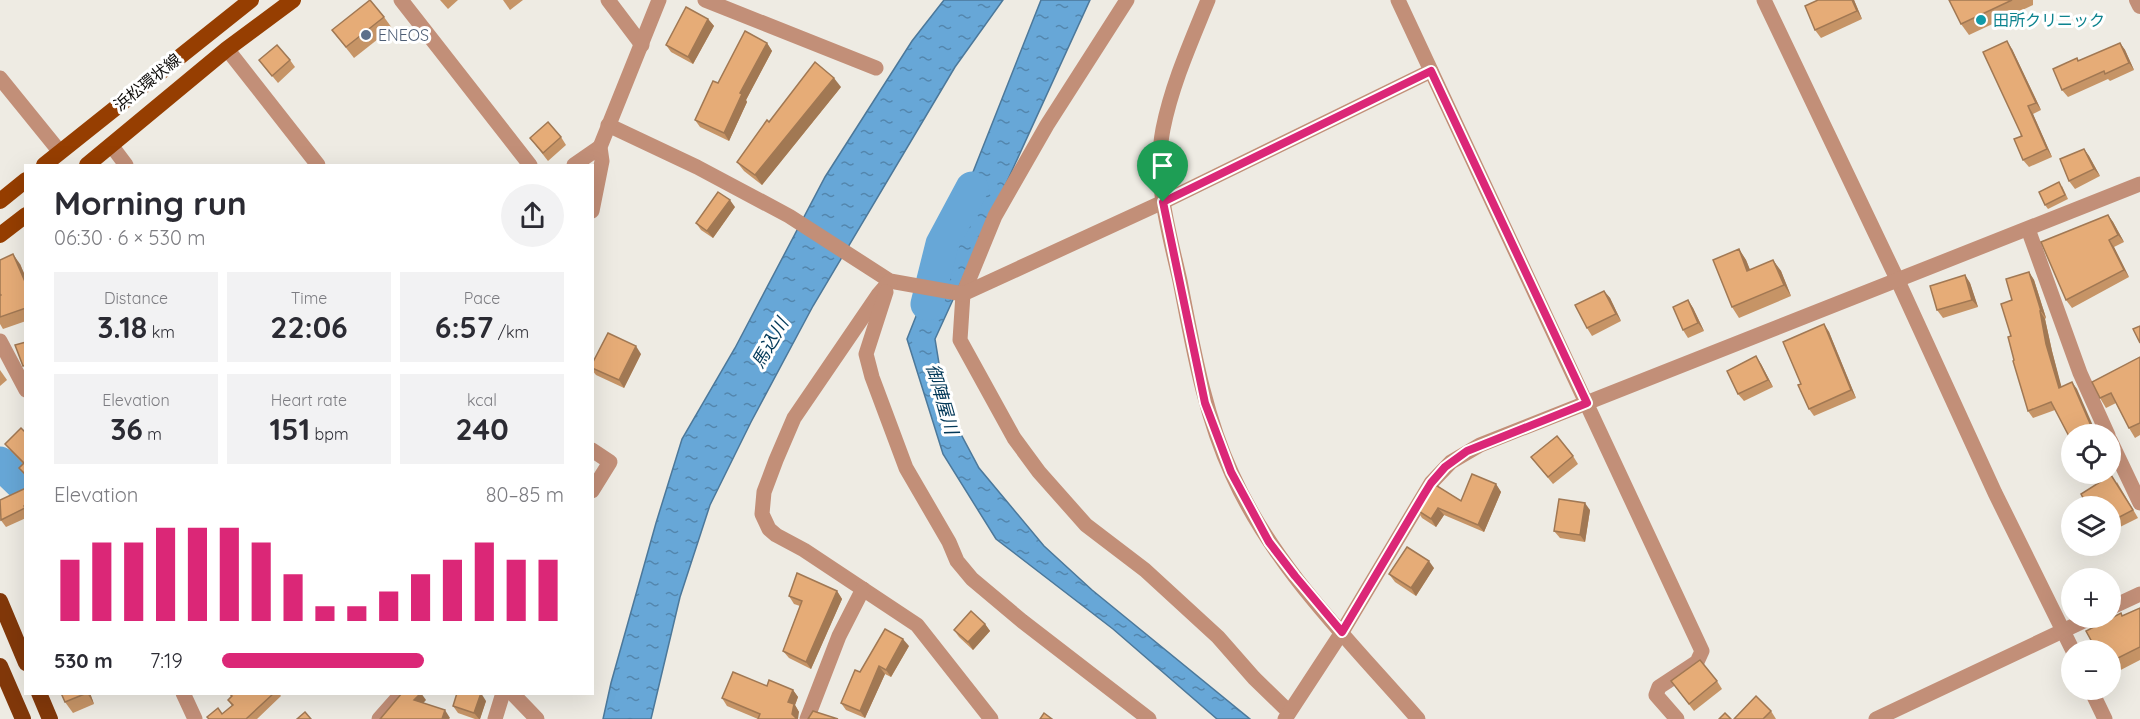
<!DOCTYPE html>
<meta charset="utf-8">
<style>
:root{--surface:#fff;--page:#f2f2f3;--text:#2b2b33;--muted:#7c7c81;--accent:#db2777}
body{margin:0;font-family:Quicksand,"Noto Sans JP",sans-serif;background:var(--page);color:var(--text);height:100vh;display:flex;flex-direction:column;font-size:22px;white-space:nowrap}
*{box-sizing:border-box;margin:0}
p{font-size:20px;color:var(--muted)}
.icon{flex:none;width:33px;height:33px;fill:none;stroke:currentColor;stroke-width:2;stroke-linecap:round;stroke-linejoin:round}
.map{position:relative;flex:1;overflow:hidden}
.side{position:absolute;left:24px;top:164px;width:570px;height:531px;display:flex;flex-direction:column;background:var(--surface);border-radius:0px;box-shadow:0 6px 24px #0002}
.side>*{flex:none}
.controls{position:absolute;left:2061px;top:424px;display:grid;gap:12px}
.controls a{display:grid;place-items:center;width:60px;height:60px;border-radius:50%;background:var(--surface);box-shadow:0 6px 24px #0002;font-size:30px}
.pin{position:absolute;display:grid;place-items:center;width:51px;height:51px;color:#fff;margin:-62px -26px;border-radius:50% 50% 50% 0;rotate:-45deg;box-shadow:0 0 6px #0007}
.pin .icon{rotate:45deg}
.round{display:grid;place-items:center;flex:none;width:63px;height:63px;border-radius:32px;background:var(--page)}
.overview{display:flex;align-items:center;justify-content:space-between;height:102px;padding:0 30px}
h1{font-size:33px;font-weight:700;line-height:45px}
.metrics{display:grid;grid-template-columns:repeat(3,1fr);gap:9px;height:102px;padding:6px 30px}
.metrics div{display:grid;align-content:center;border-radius:0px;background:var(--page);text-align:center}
.metrics b{font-size:30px;font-weight:700}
.metrics small{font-size:16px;font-weight:400}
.metrics p{font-size:16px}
.chart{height:168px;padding:12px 30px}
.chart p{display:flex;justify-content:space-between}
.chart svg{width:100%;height:108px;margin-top:6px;stroke:var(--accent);stroke-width:6}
ul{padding:0 30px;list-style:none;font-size:20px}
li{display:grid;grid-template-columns:96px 72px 1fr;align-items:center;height:45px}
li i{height:15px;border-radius:8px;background:var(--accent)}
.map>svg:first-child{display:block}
</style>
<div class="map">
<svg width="2140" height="719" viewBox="0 0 2140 719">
<defs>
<pattern id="water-ripples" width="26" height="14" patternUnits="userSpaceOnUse" patternTransform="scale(1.5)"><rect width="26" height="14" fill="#67a7d7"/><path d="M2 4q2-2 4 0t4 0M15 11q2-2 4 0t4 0" fill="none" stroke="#5386ad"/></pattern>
</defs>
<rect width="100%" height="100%" fill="#eeebe3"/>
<g fill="url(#water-ripples)" stroke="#4c789a" stroke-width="1.5">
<path d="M944,0H1003L955,67L813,306L751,422L710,505L680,597L651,719H603L611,683L656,523L682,439L735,348L825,177L912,41Z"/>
<path d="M1041,0H1090L935,339L946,406L979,468L1044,546L1092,590L1250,719H1217L1113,629L996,539L943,454L907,339Z"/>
</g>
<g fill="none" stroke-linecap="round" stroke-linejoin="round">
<g stroke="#67a7d7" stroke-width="33">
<path d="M927,304L942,244L972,188"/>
<path d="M0,463L26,488"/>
</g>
<g stroke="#c28f78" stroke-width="15">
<path d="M401,0L530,165"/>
<path d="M608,0L642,45"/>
<path d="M705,0L876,68"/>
<path d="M1127,0L1047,125L995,216L963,294L960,340L1014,438L1039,472L1086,525L1145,570L1218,637L1254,678L1289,712"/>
<path d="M1208,0C1191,42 1172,84 1163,129C1153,180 1169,232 1180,281C1193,347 1204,413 1232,474C1274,568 1351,642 1418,719"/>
<path d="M1398,0L1702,651L1697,662L1691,666L1659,687L1656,695L1677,719"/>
<path d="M1764,0L1898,281L1995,493L2073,651"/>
<path d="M227,49L318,165"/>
<path d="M0,78L60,152"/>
<path d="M608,125L697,167L789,216L890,281L963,294L1163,202L1431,71"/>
<path d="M111,145L126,165"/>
<path d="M574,165L600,147"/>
<path d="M592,211L602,161L600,147L659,0"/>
<path d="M2028,229L2080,373L2108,435"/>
<path d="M890,281L878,295L794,418L776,460L764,492L762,514L769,529L776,535L804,550L917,625L991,719"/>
<path d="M886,292L866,354L872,377L906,468L949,542L957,561L972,579L1022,621L1149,719"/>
<path d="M0,341L26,390"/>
<path d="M2110,440L2140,503"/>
<path d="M592,450L610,462L592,491"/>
<path d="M2110,608L2140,594"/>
<path d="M2091,690L2105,719"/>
<path d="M183,693L195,719"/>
<path d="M512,693L537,719"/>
<path d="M379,719L402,693"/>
<path d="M495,719L503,693"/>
<path d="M807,719L839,636L863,589"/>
<path d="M1285,719L1342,632L1431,483L1451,462L1480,445L2140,184"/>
<path d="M1876,719L2090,618"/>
</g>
<path stroke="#c28f78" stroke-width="16" d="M2137,0L2140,6"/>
<g stroke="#963e01" stroke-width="16">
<path d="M44,165L251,0"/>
<path d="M87,165L227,49L293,0"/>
<path d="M0,201L26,180"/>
<path d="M0,235L26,215"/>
</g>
<g stroke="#82380a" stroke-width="16">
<path d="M0,601L26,663"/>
<path d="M0,666L23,719"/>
<path d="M39,693L50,719"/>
</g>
</g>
<g fill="#c69466">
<path d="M440,0H458L448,9Z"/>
<path d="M503,0H523L510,10Z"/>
<path d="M1818,0H1854L1862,19L1821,38L1815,30Z"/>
<path d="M1949,0H2033V5L1969,35L1961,24Z"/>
<path d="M384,17L392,28L354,58L332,30Z"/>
<path d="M708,19L714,26L693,64L671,52L666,45Z"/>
<path d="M767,43L772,51L746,100L747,102L729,141L700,127L695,120L718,83Z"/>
<path d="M2120,43L2125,50L2134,70L2110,81L2108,79L2068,97L2062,90L2077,58L2079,61Z"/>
<path d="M2012,49L2041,110L2033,114L2052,157L2029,167L2023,160Z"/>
<path d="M259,60H290L295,67L278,83Z"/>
<path d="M841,87L762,185L744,171L737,162L769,122Z"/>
<path d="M561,137L566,145L548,161L530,138Z"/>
<path d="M2084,149L2089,156L2100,176L2075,189L2069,181Z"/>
<path d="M2062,186L2068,199L2048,209L2045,205Z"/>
<path d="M735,207L713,238L701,230L696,223Z"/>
<path d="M2108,215L2113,222L2124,242L2114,247L2129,277L2072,308L2066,300Z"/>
<path d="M1739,249L1746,260L1750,270L1773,260L1781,271L1791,296L1739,318L1732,307Z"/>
<path d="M20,264L26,278V321L3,329L0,324V296Z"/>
<path d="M2029,272L2034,280L2046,318L2045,319L2052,351L2061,387L2077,389L2055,410L2033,418L2028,411L2014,360L2011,336L2012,300Z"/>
<path d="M1965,275L1970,283L1978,307L1943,318L1937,310Z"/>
<path d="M1604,291L1610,298L1621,321L1592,336L1587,328Z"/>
<path d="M1688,300L1693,308L1704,331L1688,338L1683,330Z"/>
<path d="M1824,324L1829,332L1856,398L1814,416L1809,409L1801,384Z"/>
<path d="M641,354L624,388L596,375L592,370V364Z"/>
<path d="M2140,357V435L2135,438L2129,428L2116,403L2106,408L2100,398Z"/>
<path d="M1761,364L1773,387L1744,401L1738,394Z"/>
<path d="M0,370L7,380L0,386Z"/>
<path d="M26,433V477L19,468L23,464L11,451L5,444Z"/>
<path d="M1573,456L1578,464L1553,484L1531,457Z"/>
<path d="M2117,482L2138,518L2110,532V507Z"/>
<path d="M1496,484L1501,492L1484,532L1444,515L1436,527L1422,518L1417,510L1461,501Z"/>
<path d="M26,488V518L6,527L0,519Z"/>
<path d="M1590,510L1585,542L1560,538L1554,531Z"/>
<path d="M1434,568L1416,596L1395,582L1389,574Z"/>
<path d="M837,591L842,599L811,669L789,658L783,651L800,606L794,604L789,596Z"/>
<path d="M2140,608V660L2111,675L2110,651L2123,616Z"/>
<path d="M985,624L990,631L973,650L959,637L954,630Z"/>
<path d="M909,646L891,677L885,674L865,718L846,710L841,703L860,672Z"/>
<path d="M1671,681H1717L1722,689L1694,711Z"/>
<path d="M767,686L793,690L798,697L795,705L799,712L758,719L727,706L722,698Z"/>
<path d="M61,693H90L94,704L73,713L65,702Z"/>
<path d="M228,693H279L281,696L257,719H209L222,714L232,706L228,700L231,696Z"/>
<path d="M486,701L480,719H475L458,713L453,706Z"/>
<path d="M1771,711L1776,719H1734Z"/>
</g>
<g fill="#a17853">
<path d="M1852,0H1854L1862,19L1857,11Z"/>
<path d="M708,19L714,26L693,64L688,57Z"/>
<path d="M2007,41L2012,49L2041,110L2036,103Z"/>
<path d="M767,43L772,51L746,100L747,102L729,141L724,133L740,93Z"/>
<path d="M2120,43L2125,50L2134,70L2129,63Z"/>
<path d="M834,78L841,87L762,185L755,175Z"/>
<path d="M2028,106L2033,114L2052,157L2047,149Z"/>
<path d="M2084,149L2089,156L2100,176L2094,169Z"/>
<path d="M730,200L735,207L713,238L707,231Z"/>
<path d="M2108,215L2113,222L2124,242L2118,235Z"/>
<path d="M2109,240L2114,247L2129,277L2124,270Z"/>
<path d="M1739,249L1746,260L1755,282L1747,271Z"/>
<path d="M13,254L20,264L26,278V284Z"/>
<path d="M1773,260L1781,271L1791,296L1784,285Z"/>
<path d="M2029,272L2034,280L2046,318L2041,311Z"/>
<path d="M1965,275L1970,283L1978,307L1972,300Z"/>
<path d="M1604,291L1610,298L1621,321L1616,314Z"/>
<path d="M1688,300L1693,308L1704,331L1698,323Z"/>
<path d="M2040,311L2045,319L2052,351L2064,396L2059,388L2046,344Z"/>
<path d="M1824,324L1829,332L1856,398L1851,390Z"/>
<path d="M636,346L641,354L624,388L619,380Z"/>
<path d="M1756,356L1761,364L1773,387L1768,380Z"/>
<path d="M2072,382L2077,389L2097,435H2095Z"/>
<path d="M1496,484L1501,492L1484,532L1478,525Z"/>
<path d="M1585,503L1590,510L1585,542L1580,535Z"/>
<path d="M1438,508L1444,515L1436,527L1431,519Z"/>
<path d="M1429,561L1434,568L1416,596L1411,588Z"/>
<path d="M837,591L842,599L811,669L806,662Z"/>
<path d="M985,624L990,631L973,650L968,642Z"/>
<path d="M903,639L909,646L891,677L886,670Z"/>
<path d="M879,666L885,674L865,718L860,711Z"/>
<path d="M793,690L798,697L795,705L799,712L798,719H796L792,714L788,702Z"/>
<path d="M87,693H90L94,704Z"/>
<path d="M421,693L426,700L419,708L414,700Z"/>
<path d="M481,693L486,701L480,719H479L474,713Z"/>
<path d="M445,710L450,718L449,719H442Z"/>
</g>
<g fill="#e6ac77" stroke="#a17853" stroke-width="1.5">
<path d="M370,0L384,17L346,47L332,30Z"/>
<path d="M1818,0H1852L1857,11L1815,30L1805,6Z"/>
<path d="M1949,0H2012L1961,24Z"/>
<path d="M686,7L708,19L688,57L666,45Z"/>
<path d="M745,31L767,43L740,93L742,94L724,133L695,120L713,81L718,83Z"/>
<path d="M2007,41L2036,103L2028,106L2047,149L2023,160L2014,139L2022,136L1983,52Z"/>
<path d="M2120,43L2129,63L2105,74L2104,71L2062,90L2053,69L2077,58L2078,61Z"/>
<path d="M277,45L290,60L272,76L259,60Z"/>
<path d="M815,62L834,78L755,175L737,162L767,120L769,122Z"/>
<path d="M548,122L561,137L543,153L530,138Z"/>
<path d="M2084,149L2094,169L2069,181L2060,159Z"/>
<path d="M2059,182L2065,195L2045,205L2039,192Z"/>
<path d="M718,192L730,200L707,231L696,223Z"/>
<path d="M2108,215L2118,235L2109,240L2124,270L2066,300L2041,242Z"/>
<path d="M1739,249L1747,271L1773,260L1784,285L1732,307L1713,260Z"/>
<path d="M13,254L26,284V308L0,317V296L1,295L0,294V260Z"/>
<path d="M2029,272L2041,311H2040L2046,344L2059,388L2072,382L2095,435H2072V442L2051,402L2028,411L2013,361L2014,360L2008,337L2011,336L2001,304L2012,300L2006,279Z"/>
<path d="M1965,275L1972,300L1937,310L1930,286Z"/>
<path d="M1604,291L1616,314L1587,328L1575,305Z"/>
<path d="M1688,300L1698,323L1683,330L1673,307Z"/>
<path d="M1824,324L1851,390L1809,409L1798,385L1801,384L1783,342Z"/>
<path d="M2140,326V343L2133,329Z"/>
<path d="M608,333L636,346L619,380L592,368V364Z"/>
<path d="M26,342V365L23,366L15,345Z"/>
<path d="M1756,356L1768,380L1738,394L1727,371Z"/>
<path d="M2140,357V423L2129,428L2111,393L2100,398L2092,382Z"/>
<path d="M21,428L26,433V475L19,468L24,463L5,444Z"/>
<path d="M1557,436L1573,456L1548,477L1531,457Z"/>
<path d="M1472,474L1496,484L1478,525L1438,508L1431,519L1417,510L1434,484L1461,501Z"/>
<path d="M2111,475L2133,510L2110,522V507H2088L2081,494Z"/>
<path d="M26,488V504L24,506L25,508L1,520L0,500Z"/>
<path d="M1559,499L1585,503L1580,535L1554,531Z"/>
<path d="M1407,547L1429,561L1411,588L1389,574Z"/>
<path d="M797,573L837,591L806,662L783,651L802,601L789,596Z"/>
<path d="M2140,608V647L2110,662V651H2097L2086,631L2121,613L2122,616Z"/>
<path d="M971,611L985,624L968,642L954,630Z"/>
<path d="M885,629L903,639L886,670L879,666L860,711L841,703L855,670L860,672Z"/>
<path d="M1700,660L1717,681L1689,704L1671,681Z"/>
<path d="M733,672L767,686L769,680L793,690L788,702L794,704L792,714L797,719H758L760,714L722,698Z"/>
<path d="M61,693H87L65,702Z"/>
<path d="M229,693H274L246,719H209L207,717L218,708L222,714L233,705L228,700L232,696Z"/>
<path d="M402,693H421L414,700L445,710L442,719H380L381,718Z"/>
<path d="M457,693H481L474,713L453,706Z"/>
<path d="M1756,696L1771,711L1763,719H1734Z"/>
<path d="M813,711L838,719H808Z"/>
<path d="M305,712L311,719H297Z"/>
<path d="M1044,713L1052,719H1040Z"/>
<path d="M1725,713L1731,719H1719Z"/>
</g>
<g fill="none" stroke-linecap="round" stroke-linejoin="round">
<defs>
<path id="route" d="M1431,71L1587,403L1467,451L1445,467L1431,483L1423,496L1342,632L1295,576L1269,542L1231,472L1205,403L1163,202Z"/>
</defs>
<use href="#route" stroke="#fff" stroke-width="12"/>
<use href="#route" stroke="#db2777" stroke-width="8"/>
</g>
<circle fill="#0f9aa8" stroke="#fff" stroke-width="2" cx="1981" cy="20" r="6"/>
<circle fill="#5c6f8a" stroke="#fff" stroke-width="2" cx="366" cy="35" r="6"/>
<g text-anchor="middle" stroke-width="6" stroke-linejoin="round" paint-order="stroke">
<g font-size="16" fill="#0d838f" stroke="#fff" text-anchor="start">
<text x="1993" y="26">田所クリニック</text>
</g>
<g font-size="16" fill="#4e5e75" stroke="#fff" text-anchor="start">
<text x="378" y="41">ENEOS</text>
</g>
<g font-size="16" fill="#0e0c0a" stroke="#fff">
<text transform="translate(147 82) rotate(-39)" y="6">浜松環状線</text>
</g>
<g font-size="18" font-style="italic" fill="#023858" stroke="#fff">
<text transform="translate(770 343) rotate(-60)" y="6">馬込川</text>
<text transform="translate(942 399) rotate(74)" y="6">御陣屋川</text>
</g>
</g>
</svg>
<div class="controls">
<a><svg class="icon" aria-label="locate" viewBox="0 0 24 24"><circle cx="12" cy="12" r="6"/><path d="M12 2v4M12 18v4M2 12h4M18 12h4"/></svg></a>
<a><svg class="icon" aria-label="layers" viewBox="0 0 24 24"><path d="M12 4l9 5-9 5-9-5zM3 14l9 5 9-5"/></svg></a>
<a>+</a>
<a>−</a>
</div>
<div class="pin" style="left:1163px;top:202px;background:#1e9e55"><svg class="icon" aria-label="arrive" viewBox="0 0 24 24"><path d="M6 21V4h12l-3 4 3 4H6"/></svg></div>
<section class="side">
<div class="overview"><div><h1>Morning run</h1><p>06:30 · 6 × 530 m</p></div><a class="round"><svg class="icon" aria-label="share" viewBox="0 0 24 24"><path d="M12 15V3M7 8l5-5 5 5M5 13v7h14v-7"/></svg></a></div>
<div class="metrics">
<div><p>Distance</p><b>3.18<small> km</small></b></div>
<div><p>Time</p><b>22:06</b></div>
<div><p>Pace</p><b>6:57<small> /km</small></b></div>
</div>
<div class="metrics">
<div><p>Elevation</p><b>36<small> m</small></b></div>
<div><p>Heart rate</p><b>151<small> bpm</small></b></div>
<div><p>kcal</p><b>240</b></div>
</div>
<div class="chart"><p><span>Elevation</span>80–85 m</p>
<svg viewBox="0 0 160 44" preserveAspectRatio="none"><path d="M5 44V19M15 44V12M25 44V12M35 44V6M45 44V6M55 44V6M65 44V12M75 44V25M85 44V38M95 44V38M105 44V32M115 44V25M125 44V19M135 44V12M145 44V19M155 44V19"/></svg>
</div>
<ul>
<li><b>530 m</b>7:19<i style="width:59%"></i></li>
</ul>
</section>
</div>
